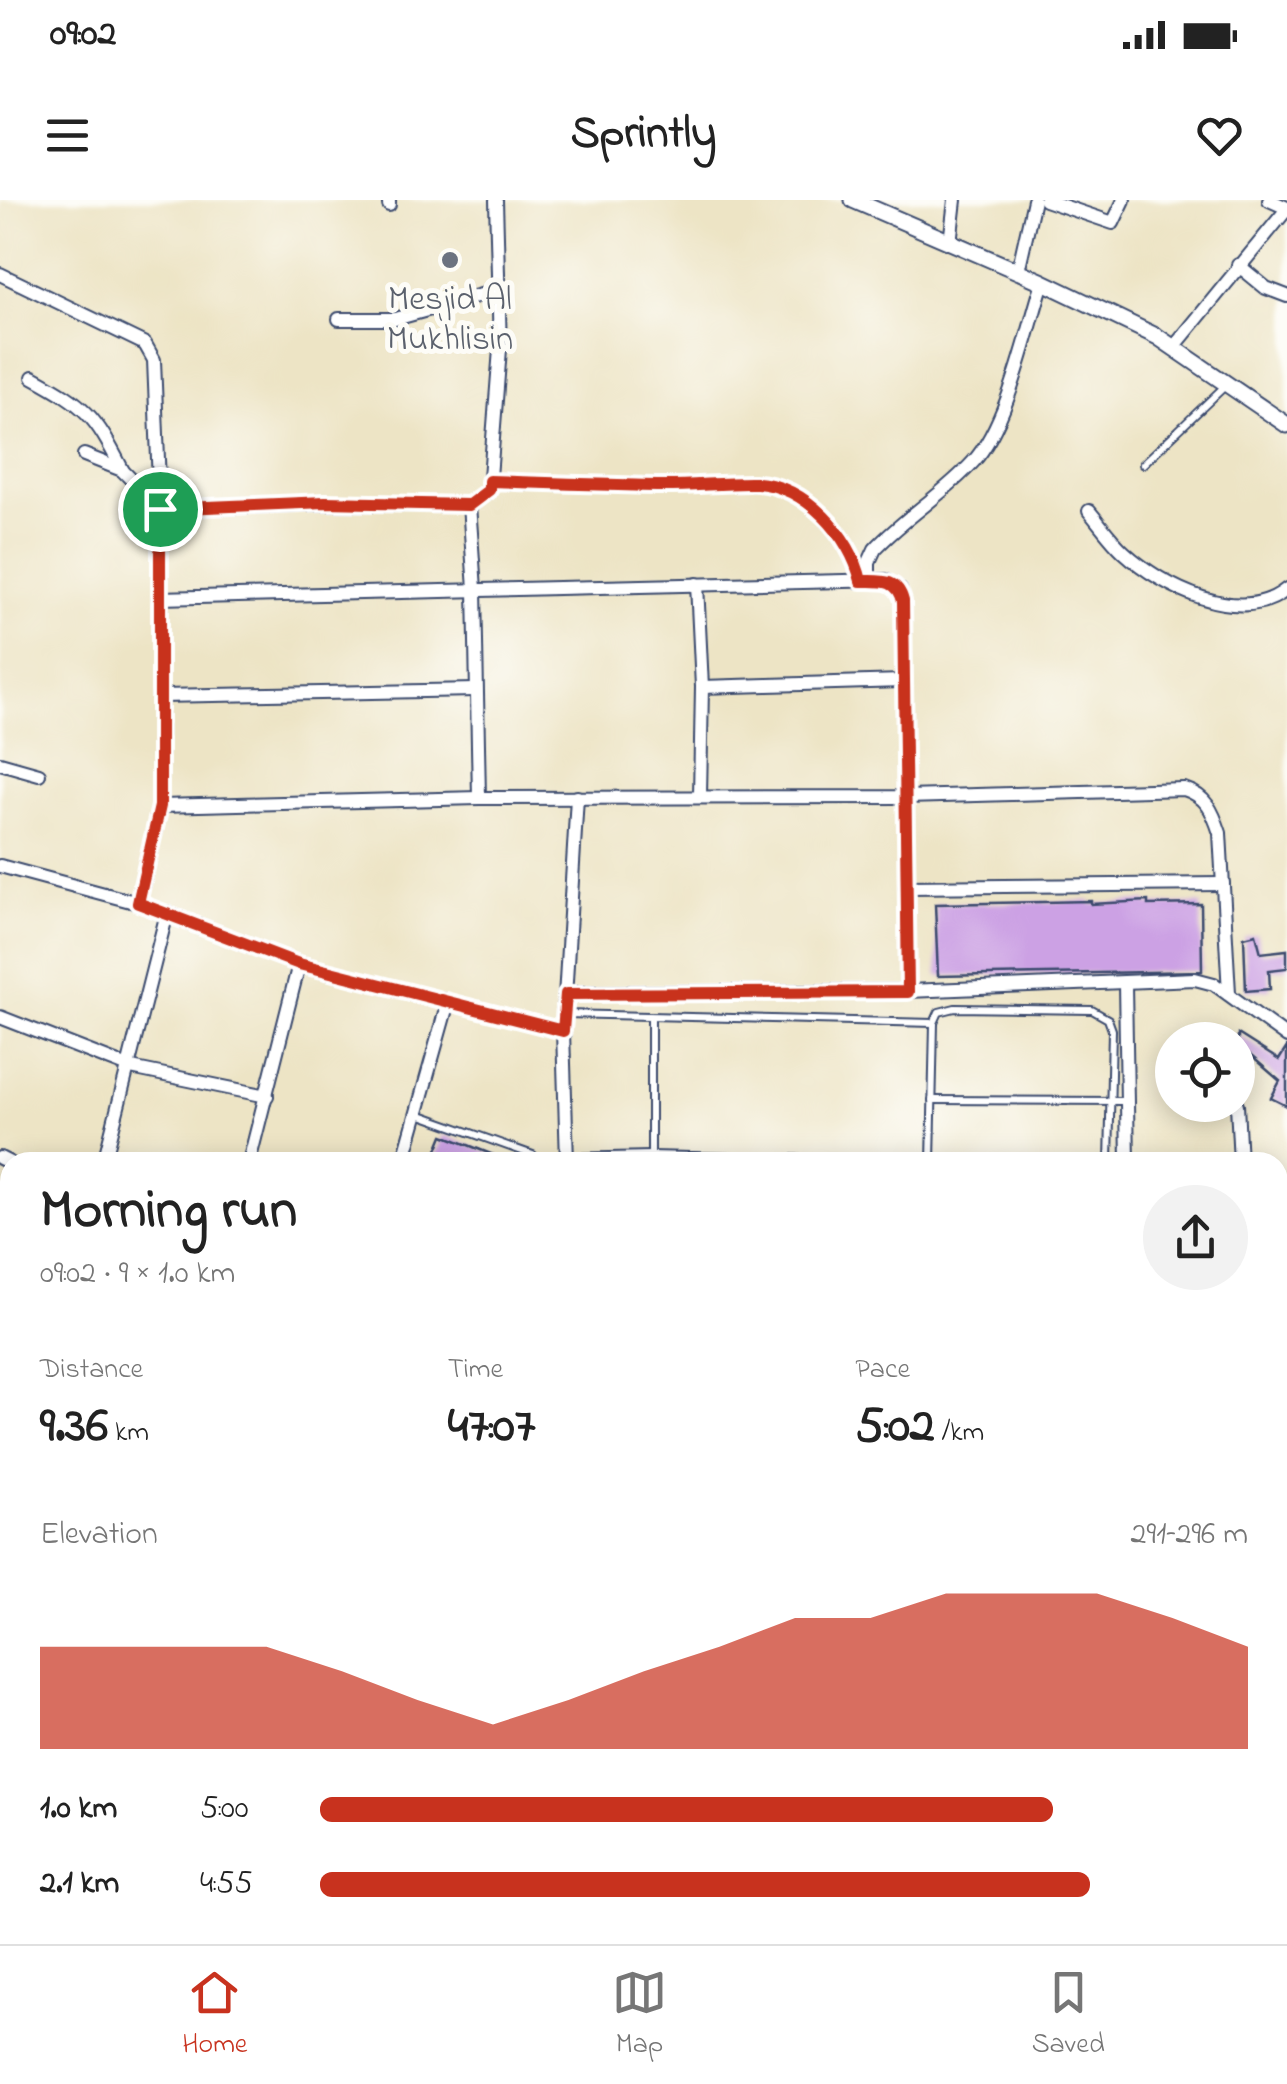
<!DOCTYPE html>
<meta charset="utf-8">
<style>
:root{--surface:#fff;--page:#f2f2f2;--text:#222;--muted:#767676;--line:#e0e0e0;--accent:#c8321e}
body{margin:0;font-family:"Indie Flower",sans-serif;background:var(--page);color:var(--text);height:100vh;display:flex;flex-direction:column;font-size:38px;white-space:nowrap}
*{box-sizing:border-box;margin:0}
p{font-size:32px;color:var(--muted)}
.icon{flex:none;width:55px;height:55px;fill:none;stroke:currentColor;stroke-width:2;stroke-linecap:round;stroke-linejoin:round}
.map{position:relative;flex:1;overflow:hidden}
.details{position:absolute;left:0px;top:952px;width:1288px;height:792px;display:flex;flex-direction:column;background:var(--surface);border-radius:30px 30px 0 0;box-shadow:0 5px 25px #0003}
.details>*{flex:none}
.controls{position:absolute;left:1155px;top:822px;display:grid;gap:20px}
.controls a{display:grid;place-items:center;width:100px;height:100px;border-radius:50%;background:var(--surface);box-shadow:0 5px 25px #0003;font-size:50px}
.pin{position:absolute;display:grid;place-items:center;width:85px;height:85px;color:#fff;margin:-42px;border:5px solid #fff;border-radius:50%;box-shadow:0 2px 10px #0007}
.round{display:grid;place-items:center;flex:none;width:105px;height:105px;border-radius:52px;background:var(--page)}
.headline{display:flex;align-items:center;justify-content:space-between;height:170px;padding:0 40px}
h1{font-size:55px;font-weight:700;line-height:75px}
.stats{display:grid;grid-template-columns:repeat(3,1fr);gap:15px;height:170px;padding:10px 40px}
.stats div{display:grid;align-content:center}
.stats b{font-size:50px;font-weight:700}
.stats small{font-size:28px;font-weight:400}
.stats p{font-size:28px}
.chart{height:280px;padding:20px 40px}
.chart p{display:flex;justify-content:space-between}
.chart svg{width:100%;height:180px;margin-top:10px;fill:var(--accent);opacity:.7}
ul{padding:0 40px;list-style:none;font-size:32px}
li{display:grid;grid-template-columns:160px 120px 1fr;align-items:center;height:75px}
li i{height:25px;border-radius:12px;background:var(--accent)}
.status{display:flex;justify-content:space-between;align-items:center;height:70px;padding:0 50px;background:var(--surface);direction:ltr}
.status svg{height:28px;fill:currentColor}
header{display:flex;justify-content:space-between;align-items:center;height:130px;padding:0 40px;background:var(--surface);font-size:45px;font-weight:700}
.dock{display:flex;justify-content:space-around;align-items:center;height:140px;border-top:2px solid var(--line);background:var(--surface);font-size:28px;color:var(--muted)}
.dock a{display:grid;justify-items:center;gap:5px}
.dock .current{color:var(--accent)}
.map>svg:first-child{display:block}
</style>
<div class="status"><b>09:02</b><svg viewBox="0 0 49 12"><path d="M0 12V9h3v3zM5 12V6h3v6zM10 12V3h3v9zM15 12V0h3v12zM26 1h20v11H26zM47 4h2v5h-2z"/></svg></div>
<header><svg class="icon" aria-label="menu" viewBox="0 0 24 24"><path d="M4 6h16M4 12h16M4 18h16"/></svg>Sprintly<svg class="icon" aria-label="heart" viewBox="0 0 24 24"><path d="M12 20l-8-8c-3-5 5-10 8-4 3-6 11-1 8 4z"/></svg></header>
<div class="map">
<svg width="1287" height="1744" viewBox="0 0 1287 1744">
<rect width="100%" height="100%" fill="#fdfcf7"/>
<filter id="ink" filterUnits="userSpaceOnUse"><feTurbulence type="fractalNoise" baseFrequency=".01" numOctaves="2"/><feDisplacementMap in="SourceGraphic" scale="20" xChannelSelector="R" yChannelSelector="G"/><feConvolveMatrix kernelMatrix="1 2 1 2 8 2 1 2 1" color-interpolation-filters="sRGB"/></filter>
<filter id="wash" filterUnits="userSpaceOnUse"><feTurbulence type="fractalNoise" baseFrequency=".0048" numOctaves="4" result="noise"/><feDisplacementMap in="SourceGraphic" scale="40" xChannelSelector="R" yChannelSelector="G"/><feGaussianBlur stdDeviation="2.25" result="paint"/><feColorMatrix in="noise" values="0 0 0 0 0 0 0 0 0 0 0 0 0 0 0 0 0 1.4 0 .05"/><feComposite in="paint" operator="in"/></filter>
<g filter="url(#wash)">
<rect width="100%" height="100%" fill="#ede4c5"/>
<g id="blocks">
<g fill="#cca1e4">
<path d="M1091,701V704L1148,701V705L1201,704L1202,771L938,776L935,704Z"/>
<path d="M1256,734L1261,753L1287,750V768L1269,770L1270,789L1246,791L1244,737Z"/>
<path d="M1238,834L1279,860L1287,847V906L1271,898L1280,881L1251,856L1238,877Z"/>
<path d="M443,935L511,962H432Z"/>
</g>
</g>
</g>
<g filter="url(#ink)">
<use href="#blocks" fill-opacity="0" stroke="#3a4a6d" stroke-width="2.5"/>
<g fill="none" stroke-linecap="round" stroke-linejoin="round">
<defs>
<g id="service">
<path d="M1143,264L1225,186"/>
<path d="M565,814L934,823"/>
<path d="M651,817V955"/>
<path d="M932,900L1126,901"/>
<path d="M418,914L533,955"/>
<path d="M568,957L651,955L931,962"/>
<path d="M931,962L934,823L939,812L955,808L1092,810L1108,819L1112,830L1109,962"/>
<path d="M1278,1416H1287"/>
<path d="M754,1735V1744"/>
</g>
<g id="minor">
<path d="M1045,0L1113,23L1124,0"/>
<path d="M1269,0L1287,8"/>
<path d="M389,5V0"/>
<path d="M950,43L955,0"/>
<path d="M1238,65L1266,88L1287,96"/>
<path d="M1018,71L1034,0"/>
<path d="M0,74L145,144L154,160L160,309V606L138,703"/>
<path d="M339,119H395L499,90"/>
<path d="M1174,147L1287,9"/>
<path d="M33,177C86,206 94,214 122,269"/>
<path d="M84,255L122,270L160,309L325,303L469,305L489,290L500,149L496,0"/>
<path d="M489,281C545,283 601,285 657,286C690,287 724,282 756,283C806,286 851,336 861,381"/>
<path d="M469,305L475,389L479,598"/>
<path d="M1089,311C1100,324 1111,340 1124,352C1162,387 1241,427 1287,389"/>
<path d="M869,381V362L875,349C905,317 944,294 973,262C1008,224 1027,132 1043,82"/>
<path d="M697,384L702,487L700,596"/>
<path d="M159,398L885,380L900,390L903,401L908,791"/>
<path d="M702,487L903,481"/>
<path d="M159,496L476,490"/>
<path d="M0,563L39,574"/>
<path d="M160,606L479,598L906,597L1184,589C1207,596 1213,612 1220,633L1229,793"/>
<path d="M0,666L138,703L299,764L563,831"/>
<path d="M906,687L1223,684"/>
<path d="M1125,784L1128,962"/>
<path d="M566,793L908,791L1195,779L1214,784L1287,837"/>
<path d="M0,817L131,868L267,896"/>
<path d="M1237,905L1240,962"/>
<path d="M0,958L10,963"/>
<path d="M104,962L167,713"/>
<path d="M249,962L299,764"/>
<path d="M403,962L448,802"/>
<path d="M567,962L563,831L577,597"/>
<path d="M1278,1018L1287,1021"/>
<path d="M0,1025L10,993"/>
<path d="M1278,1190L1287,1192"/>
<path d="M69,1735V1744"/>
<path d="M150,1744L176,1735"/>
<path d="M197,1744V1735"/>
<path d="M348,1744V1735"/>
</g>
<path id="tertiary" d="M853,0L1043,82L1158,137L1287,225"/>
</defs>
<use href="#service" stroke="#3a4a6d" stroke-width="10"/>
<use href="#minor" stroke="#3a4a6d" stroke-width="16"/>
<use href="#tertiary" stroke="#3a4a6d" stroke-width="19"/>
<use href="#service" stroke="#fff" stroke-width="6"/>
<use href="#minor" stroke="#fff" stroke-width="12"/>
<use href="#tertiary" stroke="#fff" stroke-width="15"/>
</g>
</g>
<g fill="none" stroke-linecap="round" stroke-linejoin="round" filter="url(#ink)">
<defs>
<path id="route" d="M489,281C545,283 601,285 657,286C690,287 724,282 757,283C806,286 851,336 861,381C881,381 897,378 903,401L908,792L566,794L563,831L299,764L138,703L160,606V309L325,302L469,305L489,290Z"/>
</defs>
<use href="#route" stroke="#fff" stroke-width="20"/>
<use href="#route" stroke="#c8321e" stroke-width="12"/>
</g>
<circle fill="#6b7280" stroke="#fdfcf7" stroke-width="4" cx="450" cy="60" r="10"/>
<g text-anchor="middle" stroke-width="10" stroke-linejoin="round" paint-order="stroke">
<g font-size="35" fill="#5b616d" stroke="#fdfcf7">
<text x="450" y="109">Mesjid Al<tspan x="450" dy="40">Mukhlisin</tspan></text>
</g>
</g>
</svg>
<div class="controls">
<a><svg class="icon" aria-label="locate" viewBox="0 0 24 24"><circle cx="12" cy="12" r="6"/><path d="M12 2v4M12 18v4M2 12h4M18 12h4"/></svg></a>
</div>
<div class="pin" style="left:160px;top:309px;background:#1e9e55"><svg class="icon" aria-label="arrive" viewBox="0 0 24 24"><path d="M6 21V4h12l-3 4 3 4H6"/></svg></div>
<section class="details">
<div class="headline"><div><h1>Morning run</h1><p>09:02 · 9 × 1.0 km</p></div><a class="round"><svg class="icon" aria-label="share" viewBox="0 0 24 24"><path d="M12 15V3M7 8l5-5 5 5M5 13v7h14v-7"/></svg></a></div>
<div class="stats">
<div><p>Distance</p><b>9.36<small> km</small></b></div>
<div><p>Time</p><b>47:07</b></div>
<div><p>Pace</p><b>5:02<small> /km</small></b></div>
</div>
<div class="chart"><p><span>Elevation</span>291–296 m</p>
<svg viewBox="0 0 160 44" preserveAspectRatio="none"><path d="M0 44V19L10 19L20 19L30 19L40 25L50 32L60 38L70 32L80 25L90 19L100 12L110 12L120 6L130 6L140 6L150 12L160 19V44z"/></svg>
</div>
<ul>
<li><b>1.0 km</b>5:00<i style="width:79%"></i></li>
<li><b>2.1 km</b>4:55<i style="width:83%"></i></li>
</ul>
</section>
</div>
<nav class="dock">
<a class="current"><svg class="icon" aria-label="home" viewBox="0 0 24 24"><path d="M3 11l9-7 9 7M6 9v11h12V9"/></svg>Home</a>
<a><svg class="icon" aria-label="map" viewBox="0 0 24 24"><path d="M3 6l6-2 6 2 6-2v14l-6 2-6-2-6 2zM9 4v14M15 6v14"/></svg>Map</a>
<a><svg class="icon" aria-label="saved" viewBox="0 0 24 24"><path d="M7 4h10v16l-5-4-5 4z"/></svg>Saved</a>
</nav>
